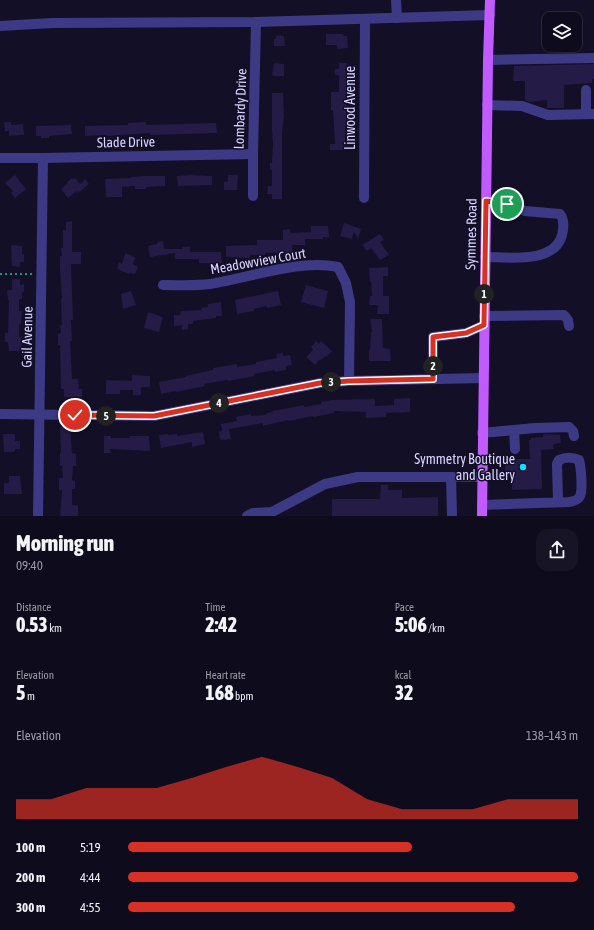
<!DOCTYPE html>
<meta charset="utf-8">
<style>
:root{--surface:#0e0b1c;--page:#171425;--text:#f1f3f6;--muted:#9b9ba3;--line:#2e2b3b;--accent:#d93025}
body{margin:0;font-family:"Asap Condensed",sans-serif;background:var(--page);color:var(--text);height:100vh;display:flex;flex-direction:column;font-size:15px;white-space:nowrap}
*{box-sizing:border-box;margin:0}
p{font-size:13px;color:var(--muted)}
.icon{flex:none;width:22px;height:22px;fill:none;stroke:currentColor;stroke-width:2;stroke-linecap:round;stroke-linejoin:round}
.map{position:relative;height:516px;overflow:hidden}
.side{display:flex;flex-direction:column;background:var(--surface);flex:1}
.side>*{flex:none}
.tools{position:absolute;left:542px;top:12px;display:grid;gap:8px}
.tools a{display:grid;place-items:center;width:40px;height:40px;border-radius:8px;background:var(--surface);box-shadow:0 1px 3px #0004,0 0 0 1px var(--line);font-size:20px}
.pin{position:absolute;display:grid;place-items:center;width:34px;height:34px;color:#fff;margin:-17px;border:2px solid #fff;border-radius:50%;box-shadow:0 1px 4px #0007}
.km{position:absolute;width:20px;height:20px;margin:-10px;border-radius:50%;background:#222;color:#fff;font-size:11px;line-height:20px;text-align:center}
.round{display:grid;place-items:center;flex:none;width:42px;height:42px;border-radius:12px;background:var(--page)}
.headline{display:flex;align-items:center;justify-content:space-between;height:68px;padding:0 16px}
h1{font-size:22px;font-weight:800;line-height:30px}
.metrics{display:grid;grid-template-columns:repeat(3,1fr);gap:6px;height:68px;padding:4px 16px}
.metrics div{display:grid;align-content:center}
.metrics b{font-size:20px;font-weight:800}
.metrics small{font-size:11px;font-weight:400}
.metrics p{font-size:11px}
.chart{height:112px;padding:8px 16px}
.chart p{display:flex;justify-content:space-between}
.chart svg{width:100%;height:72px;margin-top:4px;fill:var(--accent);opacity:.7}
ul{padding:0 16px;list-style:none;font-size:13px}
li{display:grid;grid-template-columns:64px 48px 1fr;align-items:center;height:30px}
li i{height:10px;border-radius:5px;background:var(--accent)}
.map>svg:first-child{display:block}
</style>
<div class="map">
<svg width="594" height="516" viewBox="0 0 594 516">
<rect width="100%" height="100%" fill="#130f26"/>
<g fill="#241b47">
<path d="M326,34H343L344,36H347L348,48L337,49V45H326Z"/>
<path d="M276,35L284,36L285,46H274V39H276Z"/>
<path d="M274,63L284,64V76H274L272,75Z"/>
<path d="M339,63H347L346,68H348L349,81H346V116H347V126H345V150H330V144H335L333,110H331V92H339V75H335V69L339,68Z"/>
<path d="M594,64V79H592V83L564,85V108H547V100L529,102L525,100V81H513L514,66Z"/>
<path d="M272,93H283L284,116L282,134V199H272V194H267L268,186H272V170L270,169V163H272L273,143L272,129Z"/>
<path d="M4,122H11V125L23,124L24,135L9,136V131H5Z"/>
<path d="M146,122V125L216,123L217,133L150,135V133L106,136V135L85,136V126L128,125V123Z"/>
<path d="M71,125L72,134L49,136V138H41V136H36V126Z"/>
<path d="M15,175L26,189L15,198L11,193L13,191L5,183Z"/>
<path d="M190,175L212,176V185L178,186L177,176Z"/>
<path d="M228,175H238L237,190H224V182L228,181Z"/>
<path d="M146,176H165V186L146,187V189H135V186L122,187V197H106L105,179L131,178V177Z"/>
<path d="M72,178L73,179L75,178L80,184L85,179L89,184L78,193L77,191L68,198L61,189L68,183L67,182Z"/>
<path d="M72,221V252H81V264H71L73,320H71L72,341H70L72,379H78L79,389H82V397H64V389H61L60,345H58V334L61,333L60,325H62L61,299H62L60,268V256H62L61,248H63V230H66V222Z"/>
<path d="M344,223L361,229L358,239L354,232L352,239L340,236Z"/>
<path d="M311,226H328L329,237H323V239H305V245H292V252L265,253V255H250V258L226,257V246L257,245V240H283V230L290,229V233L311,232Z"/>
<path d="M380,234L384,240L380,242L389,255L380,260L371,248L367,251L362,245Z"/>
<path d="M163,241L164,249H183L182,247H190V252H221L222,263H199V259H175V253L150,257L148,246L157,244V242Z"/>
<path d="M11,245L22,246V254H24V262H20V267L12,266Z"/>
<path d="M125,253L135,257L133,264L138,267L135,274L130,273L129,274L117,269L119,262L122,264Z"/>
<path d="M388,267V276H383V296H389V314H377L378,305H369L370,296H372L371,281H370L369,268Z"/>
<path d="M12,279H20V285L24,284V292H22V299H19V311H22L21,324H19V337H21L22,351H9L8,342H5V333H8L9,300H8L7,290H12Z"/>
<path d="M306,285L328,291L324,308L301,302Z"/>
<path d="M131,291L136,305L123,309L121,294Z"/>
<path d="M278,291L281,305L267,308V306L254,309V311L237,314L235,300Z"/>
<path d="M221,302L222,316H216V318L193,321V324H188V329L182,330V325L174,326V315H180L181,311L202,310L201,308L208,307V304Z"/>
<path d="M148,312L163,317L159,332L144,328Z"/>
<path d="M370,319H382L383,348L390,349L391,361H369V350H370L371,332H372Z"/>
<path d="M316,341L319,344L321,341L332,351L326,357V356L321,360L320,359L315,365L306,357L313,350L311,347Z"/>
<path d="M283,353V356L290,355L292,365L286,366V370L275,372V370L254,374V376L239,379L228,381L227,380L204,384L205,386L176,392V391L161,394L159,382L186,377V376L213,370V368L237,364V367L256,364V362L277,358L276,354Z"/>
<path d="M132,375L150,376V387H141V395H133V390H120V394H106V380L132,381Z"/>
<path d="M410,398V412L386,413V417L366,418V412L334,411V413L313,417V416L289,421L288,420L263,426V423L229,429L231,439L220,440L219,432L222,431L221,424L237,421L236,417L251,414V416L266,415L267,413L273,412V411L304,405V407L321,404V402L332,400L375,399V406L394,405V399Z"/>
<path d="M70,426L72,453L76,454V466H73L72,480L75,481V489H72V505H78V516H60L62,490L59,491V478H63L62,465L60,466V453H61L60,427Z"/>
<path d="M203,432L205,444L192,447V442L161,448L159,435L168,434V435L177,434V436Z"/>
<path d="M3,434H15V441H20V449H15V452H4Z"/>
<path d="M545,434L560,435L561,443L553,444L554,449L541,450L542,489L512,490V475L505,476V459H530L529,440H531V438L543,437V435Z"/>
<path d="M104,436H111V438H130V436H149L150,451L110,449L111,453H104Z"/>
<path d="M9,476H20L22,494H4V483H9Z"/>
<path d="M381,485H388V490H402V498L438,497V516H332V499H380Z"/>
</g>
<g fill="none" stroke-linecap="round" stroke-linejoin="round">
<path stroke="#2fb8b0" stroke-width="1.5" stroke-dasharray="2 3" stroke-linecap="butt" d="M0,274H32"/>
<g stroke="#3d3a85" stroke-width="10">
<path d="M396,0L397,18"/>
<path d="M0,26L52,23L256,22L490,15"/>
<path d="M488,60L594,58"/>
<path d="M586,90V114"/>
<path d="M487,105L522,106L548,115L594,114"/>
<path d="M0,158H43L253,154"/>
<path d="M253,196V154L256,22"/>
<path d="M364,198L365,19"/>
<path d="M485,257C508,257 555,264 562,235C564,228 564,219 560,214L525,211L514,206L486,201"/>
<path d="M163,285C179,285 195,286 210,284C250,278 298,259 338,267L346,283L350,302L349,381"/>
<path d="M484,316L564,315L568,320L569,326"/>
<path d="M433,379V337L466,333L484,325"/>
<path d="M0,414L154,416L320,383L349,381L483,378"/>
<path d="M514,430L515,449"/>
<path d="M482,433L535,428L569,427L573,431L574,436"/>
<path d="M451,477L452,516"/>
<path d="M482,505L569,502C573,501 578,501 580,496C583,490 581,467 579,460C573,457 565,457 559,460L557,464L558,502"/>
<path d="M38,516L43,158"/>
<path d="M247,516L253,513L272,512L325,484L358,477H482"/>
</g>
<path stroke="#c25bff" stroke-width="10" d="M482,516L488,60L490,0"/>
</g>
<g fill="none" stroke-linecap="round" stroke-linejoin="round">
<defs>
<path id="route" d="M75,415L154,416L320,383L349,381L433,379V337L466,333L484,325L486,201L507,204"/>
</defs>
<use href="#route" stroke="#fff" stroke-width="8"/>
<use href="#route" stroke="#d93025" stroke-width="5"/>
</g>
<circle fill="#00e5ff" stroke="#130f26" stroke-width="1.5" cx="523" cy="467" r="4"/>
<g text-anchor="middle" stroke-width="3" stroke-linejoin="round" paint-order="stroke">
<g font-size="14" fill="#d9d4ff" stroke="#130f26">
<text transform="translate(350 108) rotate(-90)" y="5">Linwood Avenue</text>
<text transform="translate(240 109) rotate(-88)" y="5">Lombardy Drive</text>
<text transform="translate(126 142) rotate(-1)" y="5">Slade Drive</text>
<text transform="translate(471 234) rotate(-89)" y="5">Symmes Road</text>
<text transform="translate(258 261) rotate(-10)" y="5">Meadowview Court</text>
<text transform="translate(27 337) rotate(-89)" y="5">Gail Avenue</text>
</g>
<g font-size="14" fill="#d9d4ff" stroke="#130f26" text-anchor="end">
<text x="515" y="464">Symmetry Boutique<tspan x="515" dy="16">and Gallery</tspan></text>
</g>
</g>
</svg>
<div class="tools">
<a><svg class="icon" aria-label="layers" viewBox="0 0 24 24"><path d="M12 4l9 5-9 5-9-5zM3 14l9 5 9-5"/></svg></a>
</div>
<div class="pin" style="left:507px;top:204px;background:#1e9e55"><svg class="icon" aria-label="arrive" viewBox="0 0 24 24"><path d="M6 21V4h12l-3 4 3 4H6"/></svg></div>
<div class="pin" style="left:75px;top:415px;background:#d93025"><svg class="icon" aria-label="check" viewBox="0 0 24 24"><path d="M5 12l5 5 9-10"/></svg></div>
<b class="km" style="left:484px;top:294px">1</b>
<b class="km" style="left:433px;top:366px">2</b>
<b class="km" style="left:331px;top:382px">3</b>
<b class="km" style="left:219px;top:403px">4</b>
<b class="km" style="left:106px;top:416px">5</b>
</div>
<section class="side">
<div class="headline"><div><h1>Morning run</h1><p>09:40</p></div><a class="round"><svg class="icon" aria-label="share" viewBox="0 0 24 24"><path d="M12 15V3M7 8l5-5 5 5M5 13v7h14v-7"/></svg></a></div>
<div class="metrics">
<div><p>Distance</p><b>0.53<small> km</small></b></div>
<div><p>Time</p><b>2:42</b></div>
<div><p>Pace</p><b>5:06<small> /km</small></b></div>
</div>
<div class="metrics">
<div><p>Elevation</p><b>5<small> m</small></b></div>
<div><p>Heart rate</p><b>168<small> bpm</small></b></div>
<div><p>kcal</p><b>32</b></div>
</div>
<div class="chart"><p><span>Elevation</span>138–143 m</p>
<svg viewBox="0 0 160 44" preserveAspectRatio="none"><path d="M0 44V32L10 32L20 25L30 25L40 25L50 19L60 12L70 6L80 12L90 19L100 32L110 38L120 38L130 38L140 32L150 32L160 32V44z"/></svg>
</div>
<ul>
<li><b>100 m</b>5:19<i style="width:63%"></i></li>
<li><b>200 m</b>4:44<i style="width:100%"></i></li>
<li><b>300 m</b>4:55<i style="width:86%"></i></li>
</ul>
</section>
